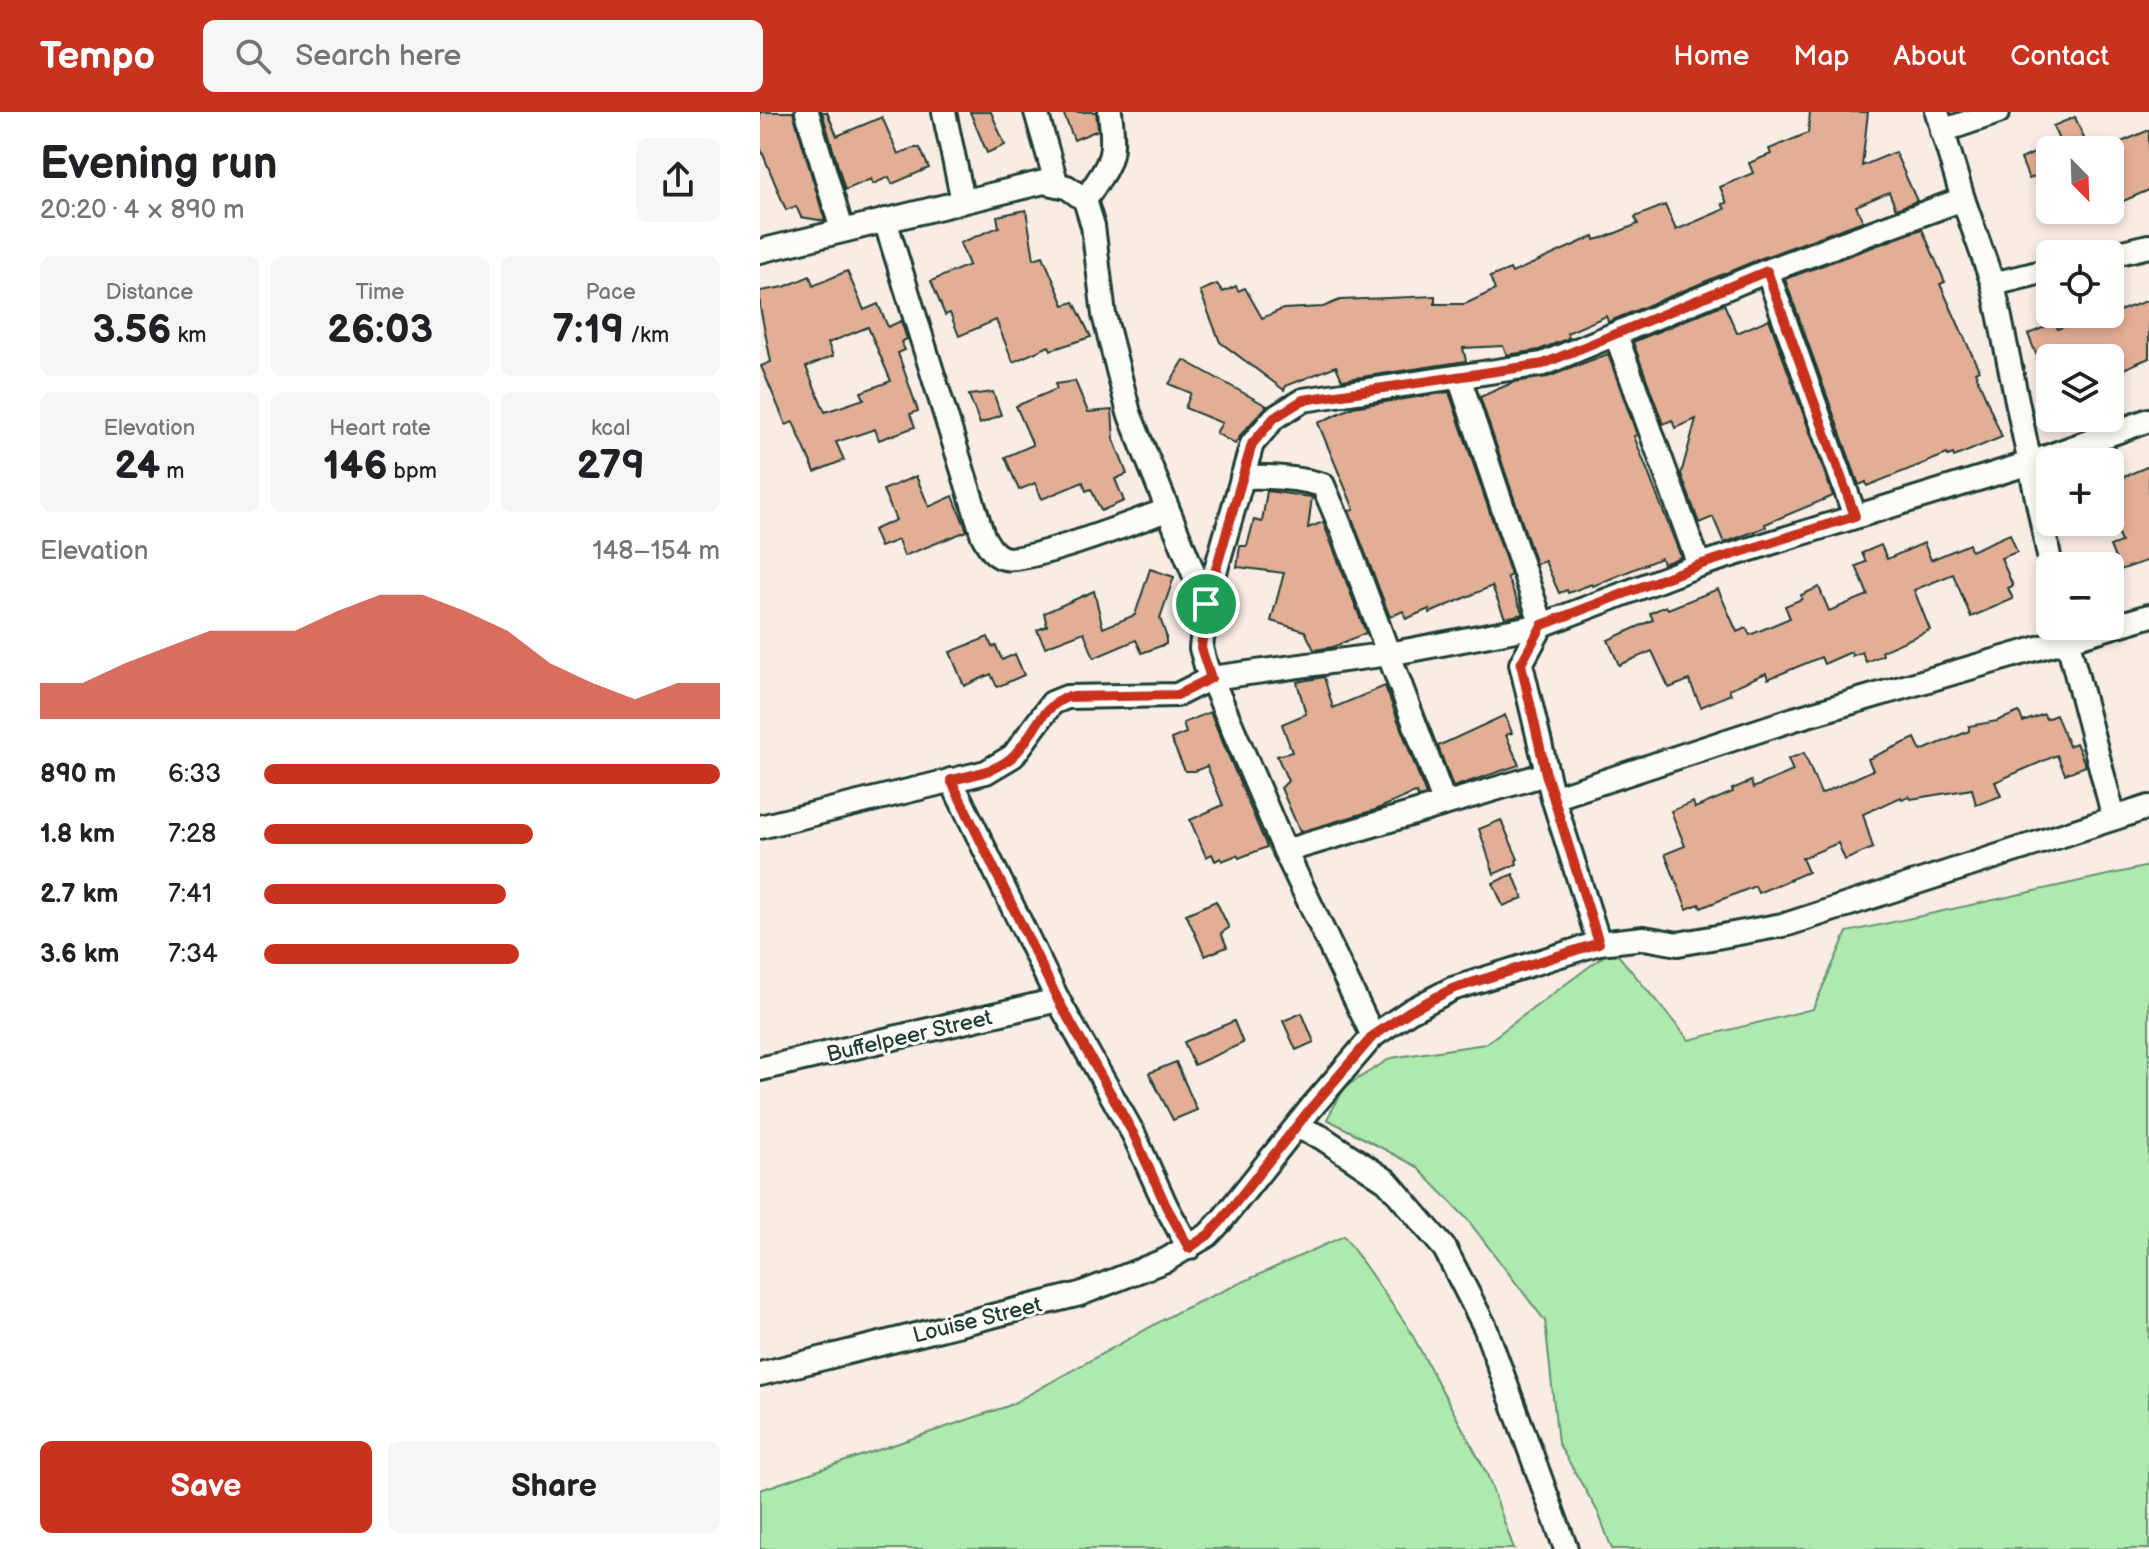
<!DOCTYPE html>
<meta charset="utf-8">
<style>
:root{--surface:#fff;--page:#f6f6f6;--text:#202124;--muted:#757577;--accent:#c8321e}
body{margin:0;font-family:"Balsamiq Sans",sans-serif;background:var(--page);color:var(--text);height:100vh;display:flex;flex-direction:column;font-size:30px;white-space:nowrap}
*{box-sizing:border-box;margin:0}
p{font-size:26px;color:var(--muted)}
.icon{flex:none;width:44px;height:44px;fill:none;stroke:currentColor;stroke-width:2;stroke-linecap:round;stroke-linejoin:round}
.map{position:relative;flex:1;overflow:hidden}
.side{display:flex;flex-direction:column;background:var(--surface);width:760px}
.side>*{flex:none}
.needle{width:52px;rotate:157deg}
.controls{position:absolute;left:1276px;top:24px;display:grid;gap:16px}
.controls a{display:grid;place-items:center;width:88px;height:88px;border-radius:12px;background:var(--surface);box-shadow:0 4px 12px #0003;font-size:40px}
.pin{position:absolute;display:grid;place-items:center;width:68px;height:68px;color:#fff;margin:-34px;border:4px solid #fff;border-radius:50%;box-shadow:0 2px 8px #0007}
.round{display:grid;place-items:center;flex:none;width:84px;height:84px;border-radius:12px;background:var(--page)}
.overview{display:flex;align-items:center;justify-content:space-between;height:136px;padding:0 40px}
h1{font-size:44px;font-weight:700;line-height:60px}
.metrics{display:grid;grid-template-columns:repeat(3,1fr);gap:12px;height:136px;padding:8px 40px}
.metrics div{display:grid;align-content:center;border-radius:12px;background:var(--page);text-align:center}
.metrics b{font-size:40px;font-weight:700}
.metrics small{font-size:22px;font-weight:400}
.metrics p{font-size:22px}
.chart{height:224px;padding:16px 40px}
.chart p{display:flex;justify-content:space-between}
.chart svg{width:100%;height:144px;margin-top:8px;fill:var(--accent);opacity:.7}
.primary-button{display:flex;gap:16px;margin-top:auto;padding:16px 40px}
.primary-button a{flex:1;height:92px;border-radius:12px;background:var(--accent);color:#fff;font-size:32px;font-weight:700;line-height:92px;text-align:center}
.primary-button a+a{background:var(--page);color:var(--text)}
ul{padding:0 40px;list-style:none;font-size:26px}
li{display:grid;grid-template-columns:128px 96px 1fr;align-items:center;height:60px}
li i{height:20px;border-radius:10px;background:var(--accent)}
header{display:flex;align-items:center;gap:48px;box-sizing:border-box;height:112px;padding:0 40px;background:var(--accent);color:#fff}
header strong{font-size:38px}
nav{display:flex;gap:44px;margin-inline-start:auto;font-size:28px}
.search{width:560px;height:72px;background:var(--page);display:flex;align-items:center;gap:20px;box-sizing:border-box;padding:0 28px;border-radius:12px;color:var(--muted);font-size:30px}
main{display:flex;flex:1;min-height:0}
.map>svg:first-child{display:block}
</style>
<header>
<strong>Tempo</strong>
<div class="search"><svg class="icon" aria-label="search" viewBox="0 0 24 24"><circle cx="10" cy="10" r="6"/><path d="M15 15l6 6"/></svg>Search here</div>
<nav><a>Home</a><a>Map</a><a>About</a><a>Contact</a></nav>
</header>
<main>
<section class="side">
<div class="overview"><div><h1>Evening run</h1><p>20:20 · 4 × 890 m</p></div><a class="round"><svg class="icon" aria-label="share" viewBox="0 0 24 24"><path d="M12 15V3M7 8l5-5 5 5M5 13v7h14v-7"/></svg></a></div>
<div class="metrics">
<div><p>Distance</p><b>3.56<small> km</small></b></div>
<div><p>Time</p><b>26:03</b></div>
<div><p>Pace</p><b>7:19<small> /km</small></b></div>
</div>
<div class="metrics">
<div><p>Elevation</p><b>24<small> m</small></b></div>
<div><p>Heart rate</p><b>146<small> bpm</small></b></div>
<div><p>kcal</p><b>279</b></div>
</div>
<div class="chart"><p><span>Elevation</span>148–154 m</p>
<svg viewBox="0 0 160 44" preserveAspectRatio="none"><path d="M0 44V33L10 33L20 27L30 22L40 17L50 17L60 17L70 11L80 6L90 6L100 11L110 17L120 27L130 33L140 38L150 33L160 33V44z"/></svg>
</div>
<ul>
<li><b>890 m</b>6:33<i style="width:100%"></i></li>
<li><b>1.8 km</b>7:28<i style="width:59%"></i></li>
<li><b>2.7 km</b>7:41<i style="width:53%"></i></li>
<li><b>3.6 km</b>7:34<i style="width:56%"></i></li>
</ul>
<div class="primary-button"><a>Save</a><a>Share</a></div>
</section>
<div class="map">
<svg width="1389" height="1437" viewBox="0 0 1389 1437">
<rect width="100%" height="100%" fill="#f8ece4"/>
<filter id="ink" filterUnits="userSpaceOnUse"><feTurbulence type="fractalNoise" baseFrequency=".0125" numOctaves="2"/><feDisplacementMap in="SourceGraphic" scale="16" xChannelSelector="R" yChannelSelector="G"/><feConvolveMatrix kernelMatrix="1 2 1 2 8 2 1 2 1" color-interpolation-filters="sRGB"/></filter>
<g filter="url(#ink)">
<g fill="#aee9ae" stroke="#669371" stroke-width="2">
<path d="M1389,754V1437H852L838,1400L798,1331L785,1209L707,1107L656,1054L567,1007L585,975L631,946L725,932L853,837L929,928L1053,897L1087,820Z"/>
<path d="M584,1124L648,1215L727,1362L754,1437H0V1378L248,1294L421,1198Z"/>
</g>
<g fill="#e2ae96" stroke="#1f3d34" stroke-width="2" fill-rule="evenodd">
<path d="M0,0H33L65,109L41,105L36,94L26,98L0,35Z"/>
<path d="M62,0H67L77,24L122,5L138,42L153,36H160L169,56L132,72L129,65L113,72L111,67L85,78Z"/>
<path d="M210,0H231L245,33L227,41Z"/>
<path d="M303,0H336L338,18L314,28Z"/>
<path d="M1050,0H1108L1102,54L1135,40L1157,89L1136,97L1129,80L1096,94L1103,109L1002,146L848,210L846,204L807,221L809,226L779,238L747,243L743,234L703,236L706,249L582,268L576,254L526,274L524,278L460,230L440,179L457,172L463,180L476,174L478,179L485,176L502,206L523,197L563,195L580,188L675,184V192H705L735,178L730,165L750,157L752,161L834,124L835,128L846,125L878,112L875,105L905,93L916,118L965,97L962,92L967,91L960,75L993,61L989,51L1011,42L1009,37L1048,21Z"/>
<path d="M1315,5L1329,38H1303L1293,14Z"/>
<path d="M1389,18V78L1361,90L1350,65V35Z"/>
<path d="M1290,34V58L1269,67L1261,47Z"/>
<path d="M266,98L274,147L283,144L304,193L314,190L331,225L291,238L289,234L253,250L236,208L199,224L190,201L185,203L171,169L209,153L200,131L239,115L237,104Z"/>
<path d="M1162,117L1185,170L1180,172L1219,258L1215,260L1242,325L1194,345L1193,342L1188,344L1187,342L1107,374L1106,370L1099,373L1025,167Z"/>
<path d="M87,159L104,198L118,192L128,215L141,209L147,227L141,230L145,238L138,241L158,299L150,302L155,315L119,328L115,317L76,330L84,348L55,360L33,310L26,313L1,254L11,250L0,195V179L24,175L50,164L53,174ZM108,215L131,269L101,280L104,287L65,300L46,255L73,244L68,231Z"/>
<path d="M1389,188V246L1350,263V246L1278,247L1268,222L1295,211L1298,217L1334,202H1351Z"/>
<path d="M964,192L977,221L1009,207L1073,384L1005,412L1006,415L964,431L953,405L939,411L921,362L936,307L915,316L912,308L903,312L873,230Z"/>
<path d="M848,242L877,323L874,324L921,445L903,452L901,446L833,474L832,472L808,481L807,478L799,481L785,449L776,452L720,285L754,270L788,265Z"/>
<path d="M424,248L507,294L482,321L475,332L456,321L462,311L425,296L431,281L409,272Z"/>
<path d="M315,269L328,300L352,298L354,328L367,362L355,367L364,389L341,399L331,377L326,379L323,370L282,387L275,371L259,378L245,345L273,333L256,294L297,277L295,272Z"/>
<path d="M233,280L241,303L220,312L209,283Z"/>
<path d="M689,280L751,463L747,465L763,502L745,506L732,474L670,501L669,497L646,507L643,499L630,505L589,399L594,397L558,311L593,295Z"/>
<path d="M1389,354V448L1360,458L1350,434L1361,430L1350,404V393L1359,389L1351,370Z"/>
<path d="M156,364L169,395L193,384L207,419L144,444L138,428L120,435L113,418L136,408L123,378Z"/>
<path d="M507,379L552,385L548,416L563,410L606,521L573,535L554,538L545,519L511,509L524,461L477,455L480,434H487L494,408L502,410Z"/>
<path d="M1250,422L1257,440L1241,446L1253,474L1248,476L1253,487L1211,505L1193,462L1154,478L1170,518L1122,539L1123,543L1106,550L1102,540L1092,544L1091,540L1064,552L1061,545L1008,567L1006,561L969,577L971,582L941,595L929,568L909,576L892,539L859,553L848,528L893,508L890,501L906,494L908,497L958,477L977,520L986,516L990,523L1030,506L1025,494L1042,487L1041,483L1059,475L1069,499L1108,483L1096,454L1106,450L1102,441L1121,433L1127,447L1164,431L1171,448L1209,432L1211,439Z"/>
<path d="M390,457L414,465L400,506L406,523V532L382,541L376,528L334,546L324,520L285,535L277,518L287,514L284,501L334,479L343,516L375,503Z"/>
<path d="M228,525L232,535L236,534L242,548L255,542L264,563L237,575L231,562L204,574L190,540Z"/>
<path d="M564,565L573,596L625,574L666,683L658,685L657,681L652,682L615,698L540,720L521,676L528,669L517,644L532,640L522,612L546,602L537,570Z"/>
<path d="M450,600L507,735L479,746L477,743L462,749L461,746L455,749L452,742L446,745L430,708L463,693L447,654L435,659H425L411,627L426,621L423,611Z"/>
<path d="M1259,600L1263,610L1284,602L1286,607L1296,603L1309,634L1316,631L1326,654L1305,662L1297,643L1235,670L1241,684L1216,693L1212,677L1151,687L1149,684L1142,687L1141,685L1103,702L1113,736L1085,748L1078,731L1042,746L1048,760L998,781L995,774L941,796L939,792L927,797L905,742L925,734L911,699L933,690L935,696L973,680L972,677L991,669L993,676L1033,659L1028,647L1044,641L1061,682L1113,658L1108,647L1155,626L1161,639L1209,619V614L1237,609Z"/>
<path d="M745,603L752,621L746,623L759,653L693,675L678,634Z"/>
<path d="M741,708L758,747L756,748L757,752L734,762L719,717Z"/>
<path d="M753,762L763,786L743,794L733,771Z"/>
<path d="M456,789L469,816L461,821L467,835L445,844L426,802Z"/>
<path d="M542,901L554,930L536,938L523,909Z"/>
<path d="M474,909L483,931L434,953L424,930Z"/>
<path d="M416,950L437,998L413,1008L389,961Z"/>
</g>
<g fill="none" stroke-linecap="round" stroke-linejoin="round">
<defs>
<g id="minor">
<path d="M47,0L82,118"/>
<path d="M184,0L203,89"/>
<path d="M276,0L297,73"/>
<path d="M1177,0L1203,87L1233,172L1291,454"/>
<path d="M1182,19L1238,0"/>
<path d="M325,88C351,49 356,48 350,0"/>
<path d="M125,108L223,424C228,433 233,443 244,446C267,452 379,408 407,398"/>
<path d="M0,139L284,70L307,75L325,88L333,114L344,203L369,301L446,492"/>
<path d="M1350,143L1389,134"/>
<path d="M1007,159L1095,404"/>
<path d="M1233,172L1290,158"/>
<path d="M856,223L939,453"/>
<path d="M699,265L782,513L761,552L793,686"/>
<path d="M482,365C510,364 536,365 563,373L583,420L684,690"/>
<path d="M1304,515L1354,706"/>
<path d="M191,668L298,888L374,1023L406,1094L429,1136"/>
<path d="M0,715L226,660L253,644L292,591L307,585L417,583L451,566L629,542L782,513L939,453L1270,351L1389,308"/>
<path d="M525,739L786,662"/>
<path d="M839,831L884,826L918,832L1028,812L1389,695"/>
<path d="M613,924L525,739L446,554L441,536L446,492L492,332L514,306L543,288L783,252L1007,159L1203,87"/>
<path d="M0,957L298,888"/>
<path d="M537,1015L561,1025L627,1069L685,1137L725,1215L806,1437"/>
<path d="M0,1262L320,1182L406,1148L448,1123L461,1109L551,996L613,924L650,899L692,877L839,831L793,686L1034,607L1389,504"/>
</g>
</defs>
<use href="#minor" stroke="#1f3d34" stroke-width="28"/>
<use href="#minor" stroke="#fdfcf7" stroke-width="22"/>
</g>
</g>
<g fill="none" stroke-linecap="round" stroke-linejoin="round" filter="url(#ink)">
<defs>
<path id="route" d="M1007,159L1095,404L939,453L782,513L761,552L786,662L839,831L692,877L650,899L613,924L551,996L461,1109L448,1123L429,1136L406,1094L374,1023L298,888L191,668C212,663 234,660 251,646C274,626 276,599 307,585L417,583L451,566L441,536L446,492L492,332L514,306L543,288L783,252Z"/>
</defs>
<use href="#route" stroke="#fff" stroke-width="16"/>
<use href="#route" stroke="#c8321e" stroke-width="10"/>
</g>
<g text-anchor="middle" stroke-width="6" stroke-linejoin="round" paint-order="stroke">
<g font-size="22" fill="#1f3d34" stroke="#fdfcf7">
<text transform="translate(149 923) rotate(-13)" y="8">Buffelpeer Street</text>
<text transform="translate(217 1207) rotate(-14)" y="8">Louise Street</text>
</g>
</g>
</svg>
<div class="controls">
<a><svg class="needle" viewBox="-14 -14 28 28"><path d="M0-13l5 13h-10z" fill="#e53935"/><path d="M0 13l5-13h-10z" fill="#757577"/></svg></a>
<a><svg class="icon" aria-label="locate" viewBox="0 0 24 24"><circle cx="12" cy="12" r="6"/><path d="M12 2v4M12 18v4M2 12h4M18 12h4"/></svg></a>
<a><svg class="icon" aria-label="layers" viewBox="0 0 24 24"><path d="M12 4l9 5-9 5-9-5zM3 14l9 5 9-5"/></svg></a>
<a>+</a>
<a>−</a>
</div>
<div class="pin" style="left:446px;top:492px;background:#1e9e55"><svg class="icon" aria-label="arrive" viewBox="0 0 24 24"><path d="M6 21V4h12l-3 4 3 4H6"/></svg></div>
</div>
</main>
